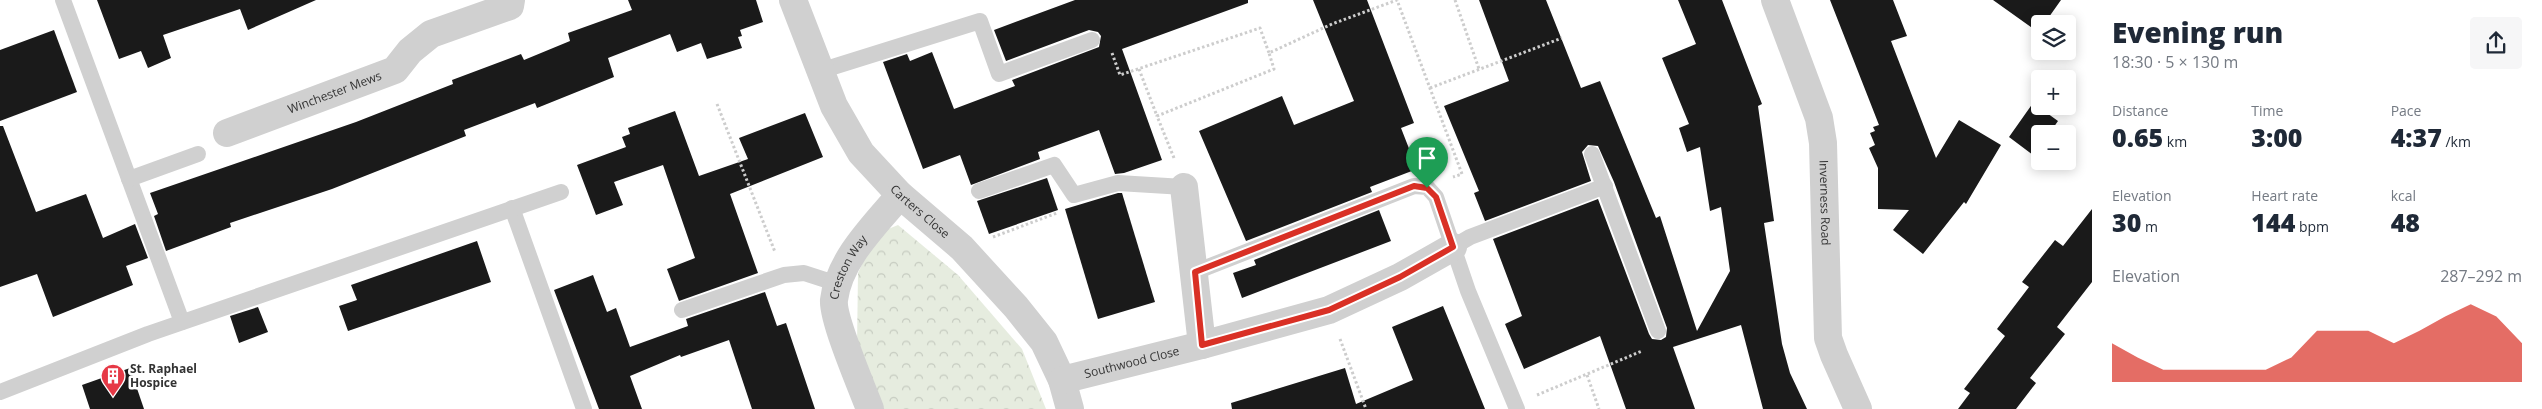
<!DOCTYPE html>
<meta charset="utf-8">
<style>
:root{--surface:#fff;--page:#f6f6f7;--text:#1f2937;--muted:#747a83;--accent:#d93025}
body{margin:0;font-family:"Open Sans",sans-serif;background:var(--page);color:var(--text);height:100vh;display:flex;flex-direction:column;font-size:19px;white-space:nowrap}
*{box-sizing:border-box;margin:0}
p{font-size:16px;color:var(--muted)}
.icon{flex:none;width:28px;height:28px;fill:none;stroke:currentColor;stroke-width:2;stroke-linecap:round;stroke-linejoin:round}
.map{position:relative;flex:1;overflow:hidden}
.details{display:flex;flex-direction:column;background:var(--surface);width:450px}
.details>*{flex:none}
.controls{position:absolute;left:2031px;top:15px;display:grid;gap:10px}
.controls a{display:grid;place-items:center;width:45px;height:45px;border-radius:5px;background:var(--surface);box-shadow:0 2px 12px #0003;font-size:25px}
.pin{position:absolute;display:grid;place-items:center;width:42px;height:42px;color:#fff;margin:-51px -21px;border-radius:50% 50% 50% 0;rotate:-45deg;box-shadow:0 0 5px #0007}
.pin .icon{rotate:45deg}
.round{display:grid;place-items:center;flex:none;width:52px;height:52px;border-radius:5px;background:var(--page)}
.head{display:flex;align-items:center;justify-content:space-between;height:85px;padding:0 20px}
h1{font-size:28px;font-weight:800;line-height:38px}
.figures{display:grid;grid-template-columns:repeat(3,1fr);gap:8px;height:85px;padding:5px 20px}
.figures div{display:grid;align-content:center}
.figures b{font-size:25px;font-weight:800}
.figures small{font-size:14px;font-weight:400}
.figures p{font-size:14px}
.chart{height:140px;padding:10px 20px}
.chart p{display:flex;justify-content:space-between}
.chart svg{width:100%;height:90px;margin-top:5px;fill:var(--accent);opacity:.7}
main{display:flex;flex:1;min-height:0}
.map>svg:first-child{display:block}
</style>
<main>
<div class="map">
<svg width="2092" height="409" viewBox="0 0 2092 409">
<defs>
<pattern id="park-crowns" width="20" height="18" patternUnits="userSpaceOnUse" patternTransform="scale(1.25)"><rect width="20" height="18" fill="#e6ecdf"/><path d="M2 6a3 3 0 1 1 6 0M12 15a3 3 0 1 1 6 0" fill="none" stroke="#c6cbc0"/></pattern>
</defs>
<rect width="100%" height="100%" fill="#fff"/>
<path fill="url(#park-crowns)" d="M898,225L958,275L1022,349L1046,409H884L857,346L858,273L876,234Z"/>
<g fill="#1a1a1a">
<path d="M97,0H316L248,30L240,9L163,35L171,58L148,68L141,51L119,59Z"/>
<path d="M628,0H756L763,22L740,30L742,36L738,37L742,48L707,59L701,43L677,52L670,34L608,58L614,77L537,108L535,103L464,130L466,136L332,189L230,223L231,227L166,251L154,216L158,214L150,193L356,122L453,84L452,80L521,54L524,60L570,41L568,33L632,10Z"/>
<path d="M1075,0H1248V3L1122,49L1162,160L1124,173L1115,174L1099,130L1038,152L1040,159L971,185L960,155L923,169L883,62L907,54L910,61L932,52L954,109L1015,86L1012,80L1099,47L1101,36L1098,32L1089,30L1006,61L994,30Z"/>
<path d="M1313,0H1367L1414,123L1401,128L1417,169L1370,187L1372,192L1246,241L1199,131L1282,96L1294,125L1354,101Z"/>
<path d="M1479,0H1546L1581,88L1600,81L1656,218L1660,216L1697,331L1730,271L1721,207L1710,211L1700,147L1687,152L1679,128L1689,124L1662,58L1696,44L1678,0H1722L1762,104L1758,106L1774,221L1764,223L1782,344L1790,373L1807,409H1763L1741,325L1673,347L1695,409H1626L1600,336L1524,369L1505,324L1522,316L1493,239L1598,199L1649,334L1652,339L1661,340L1666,337L1667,328L1614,182L1598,146L1588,145L1582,152L1591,181L1485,221L1474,193L1479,191L1444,106L1509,81Z"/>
<path d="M1830,0H1893L1907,36L1891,41L1936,158L1959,120L2001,145L1966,204L1964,202L1923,254L1893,230L1909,210L1878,209V168L1869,148L1875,145L1870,133L1875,131L1873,127L1879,125Z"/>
<path d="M1993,0H2061L2044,24H2040L2038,32Z"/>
<path d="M54,30L77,92L0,121V50Z"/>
<path d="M2033,103L2058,121L2049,134H2040V146L2033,155L2009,137Z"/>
<path d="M675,111L699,176L748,159L739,138L805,113L823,157L730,194L758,273L679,301L667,269L695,258L663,165L614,182L623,205L596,215L577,165L626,147L622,137L630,134L628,128Z"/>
<path d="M0,126H3L36,212L86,194L103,238L135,224L148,258L126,266L133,285L53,317L37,274L0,287Z"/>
<path d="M1047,178L1058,210L989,234L977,201Z"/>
<path d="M1118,193H1122L1155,302L1098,319L1065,209Z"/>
<path d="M2092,209V282L2057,327L2065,334L2030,378L2036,383L2016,409H1958L1970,393L1964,389L2005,336L1997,329L2029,287L2022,282L2055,240L2063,246Z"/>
<path d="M1379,210L1391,241L1242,298L1233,273L1256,265L1254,260Z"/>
<path d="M477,241L491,282L348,331L339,306L357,300L351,285Z"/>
<path d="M593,275L607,312L616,308L630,347L688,326L686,319L765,292L777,326L786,323L815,409H752L729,340L681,357L680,355L630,376L642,409H599L554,290Z"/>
<path d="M1443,306L1485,409H1232L1231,403L1345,368L1356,404L1413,380L1392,327Z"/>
<path d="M258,307L268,332L239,343L230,316Z"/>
<path d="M130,368L144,409H90L82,385Z"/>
</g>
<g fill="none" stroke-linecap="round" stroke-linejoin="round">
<g stroke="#cdcdcd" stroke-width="3" stroke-dasharray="2.5 2.5" stroke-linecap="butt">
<path d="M1455,0L1479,69"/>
<path d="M1112,53L1120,75L1260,28L1269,53"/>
<path d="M1139,69L1157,116"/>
<path d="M1430,88L1562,38"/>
<path d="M717,104L775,252"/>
<path d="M1174,158L1157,116L1274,69L1269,53L1332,24L1397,0L1462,174L1453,177"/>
<path d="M993,237L1057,213"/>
<path d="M1340,339L1366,409"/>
<path d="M1587,375L1599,409"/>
<path d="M1537,395L1642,351"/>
</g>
<g stroke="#d0d0d0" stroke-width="16">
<path d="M63,0L182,322"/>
<path d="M820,71L980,21L999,74L1092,40"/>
<path d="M1592,154L1658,331"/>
<path d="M129,179L198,154"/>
<path d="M979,191L1054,165L1074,195L1118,183L1184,187"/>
<path d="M512,208L584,409"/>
<path d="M1453,247L1470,237L1605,186"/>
<path d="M1195,272L1414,186L1427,187L1436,197L1468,291L1517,409"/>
<path d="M682,310L784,275L804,273L838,284"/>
<path d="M0,392L148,334L561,192"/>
</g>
<g stroke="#d0d0d0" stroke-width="28">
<path id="s1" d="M793,0L834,106L861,153L900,195L962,248L1016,307L1044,342L1062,380L1070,409"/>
<path id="s2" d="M1775,0L1819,118L1823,143L1828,338L1834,355L1858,409"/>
<path id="s3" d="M227,133L395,70L410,51L431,34L510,6L511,0"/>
<path d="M1184,187L1202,345"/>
<path id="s4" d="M1062,380L1202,345L1329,310L1400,277L1453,247"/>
<path id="s5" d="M870,409C862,388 832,318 834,300C839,259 875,225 900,195"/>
</g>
</g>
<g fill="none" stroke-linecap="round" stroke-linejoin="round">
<defs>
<path id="route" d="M1414,186L1427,188L1436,197L1453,247L1400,277L1329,310L1202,345L1195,272Z"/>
</defs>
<use href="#route" stroke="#fff" stroke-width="10"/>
<use href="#route" stroke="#d93025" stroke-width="6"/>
</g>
<defs>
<symbol id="building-pin" viewBox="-11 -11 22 30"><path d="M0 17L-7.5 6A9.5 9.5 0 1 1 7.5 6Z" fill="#e63946" stroke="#fff"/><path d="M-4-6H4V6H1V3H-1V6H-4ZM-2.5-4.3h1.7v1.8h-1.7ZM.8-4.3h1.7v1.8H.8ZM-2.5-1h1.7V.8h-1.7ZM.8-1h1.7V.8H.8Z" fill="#fff"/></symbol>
</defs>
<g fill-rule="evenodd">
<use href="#building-pin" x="99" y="362" width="28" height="38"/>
</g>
<g text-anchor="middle" stroke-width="5" stroke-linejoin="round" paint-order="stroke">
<g font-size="12" fill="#333" stroke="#fff">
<text dy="4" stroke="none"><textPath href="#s3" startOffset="115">Winchester Mews</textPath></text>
<text dy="4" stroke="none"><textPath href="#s2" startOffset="211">Inverness Road</textPath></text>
<text dy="4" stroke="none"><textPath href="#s1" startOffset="251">Carters Close</textPath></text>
<text dy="4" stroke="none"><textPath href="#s5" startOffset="151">Creston Way</textPath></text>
<text dy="4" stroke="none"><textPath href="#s4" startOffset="72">Southwood Close</textPath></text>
</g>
<g font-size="12" font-weight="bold" fill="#333" stroke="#fff" text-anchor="start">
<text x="130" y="373">St. Raphael<tspan x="130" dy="14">Hospice</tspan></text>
</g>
</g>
</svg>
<div class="controls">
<a><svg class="icon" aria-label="layers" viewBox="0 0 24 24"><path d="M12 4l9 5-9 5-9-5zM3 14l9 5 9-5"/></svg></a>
<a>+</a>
<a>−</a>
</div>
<div class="pin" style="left:1427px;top:188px;background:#1e9e55"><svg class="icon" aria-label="arrive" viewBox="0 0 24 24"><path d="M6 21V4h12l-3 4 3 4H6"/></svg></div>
</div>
<section class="details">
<div class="head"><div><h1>Evening run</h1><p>18:30 · 5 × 130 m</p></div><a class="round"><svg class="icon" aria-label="share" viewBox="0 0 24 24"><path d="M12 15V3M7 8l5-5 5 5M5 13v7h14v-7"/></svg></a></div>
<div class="figures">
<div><p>Distance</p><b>0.65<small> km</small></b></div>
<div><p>Time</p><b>3:00</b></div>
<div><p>Pace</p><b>4:37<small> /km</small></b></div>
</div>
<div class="figures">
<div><p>Elevation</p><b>30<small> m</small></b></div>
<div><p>Heart rate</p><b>144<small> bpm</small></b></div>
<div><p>kcal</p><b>48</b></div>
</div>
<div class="chart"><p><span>Elevation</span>287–292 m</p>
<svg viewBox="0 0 160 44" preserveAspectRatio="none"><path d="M0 44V25L10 32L20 38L30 38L40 38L50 38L60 38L70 32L80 19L90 19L100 19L110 25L120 19L130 12L140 6L150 12L160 25V44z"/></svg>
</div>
</section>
</main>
